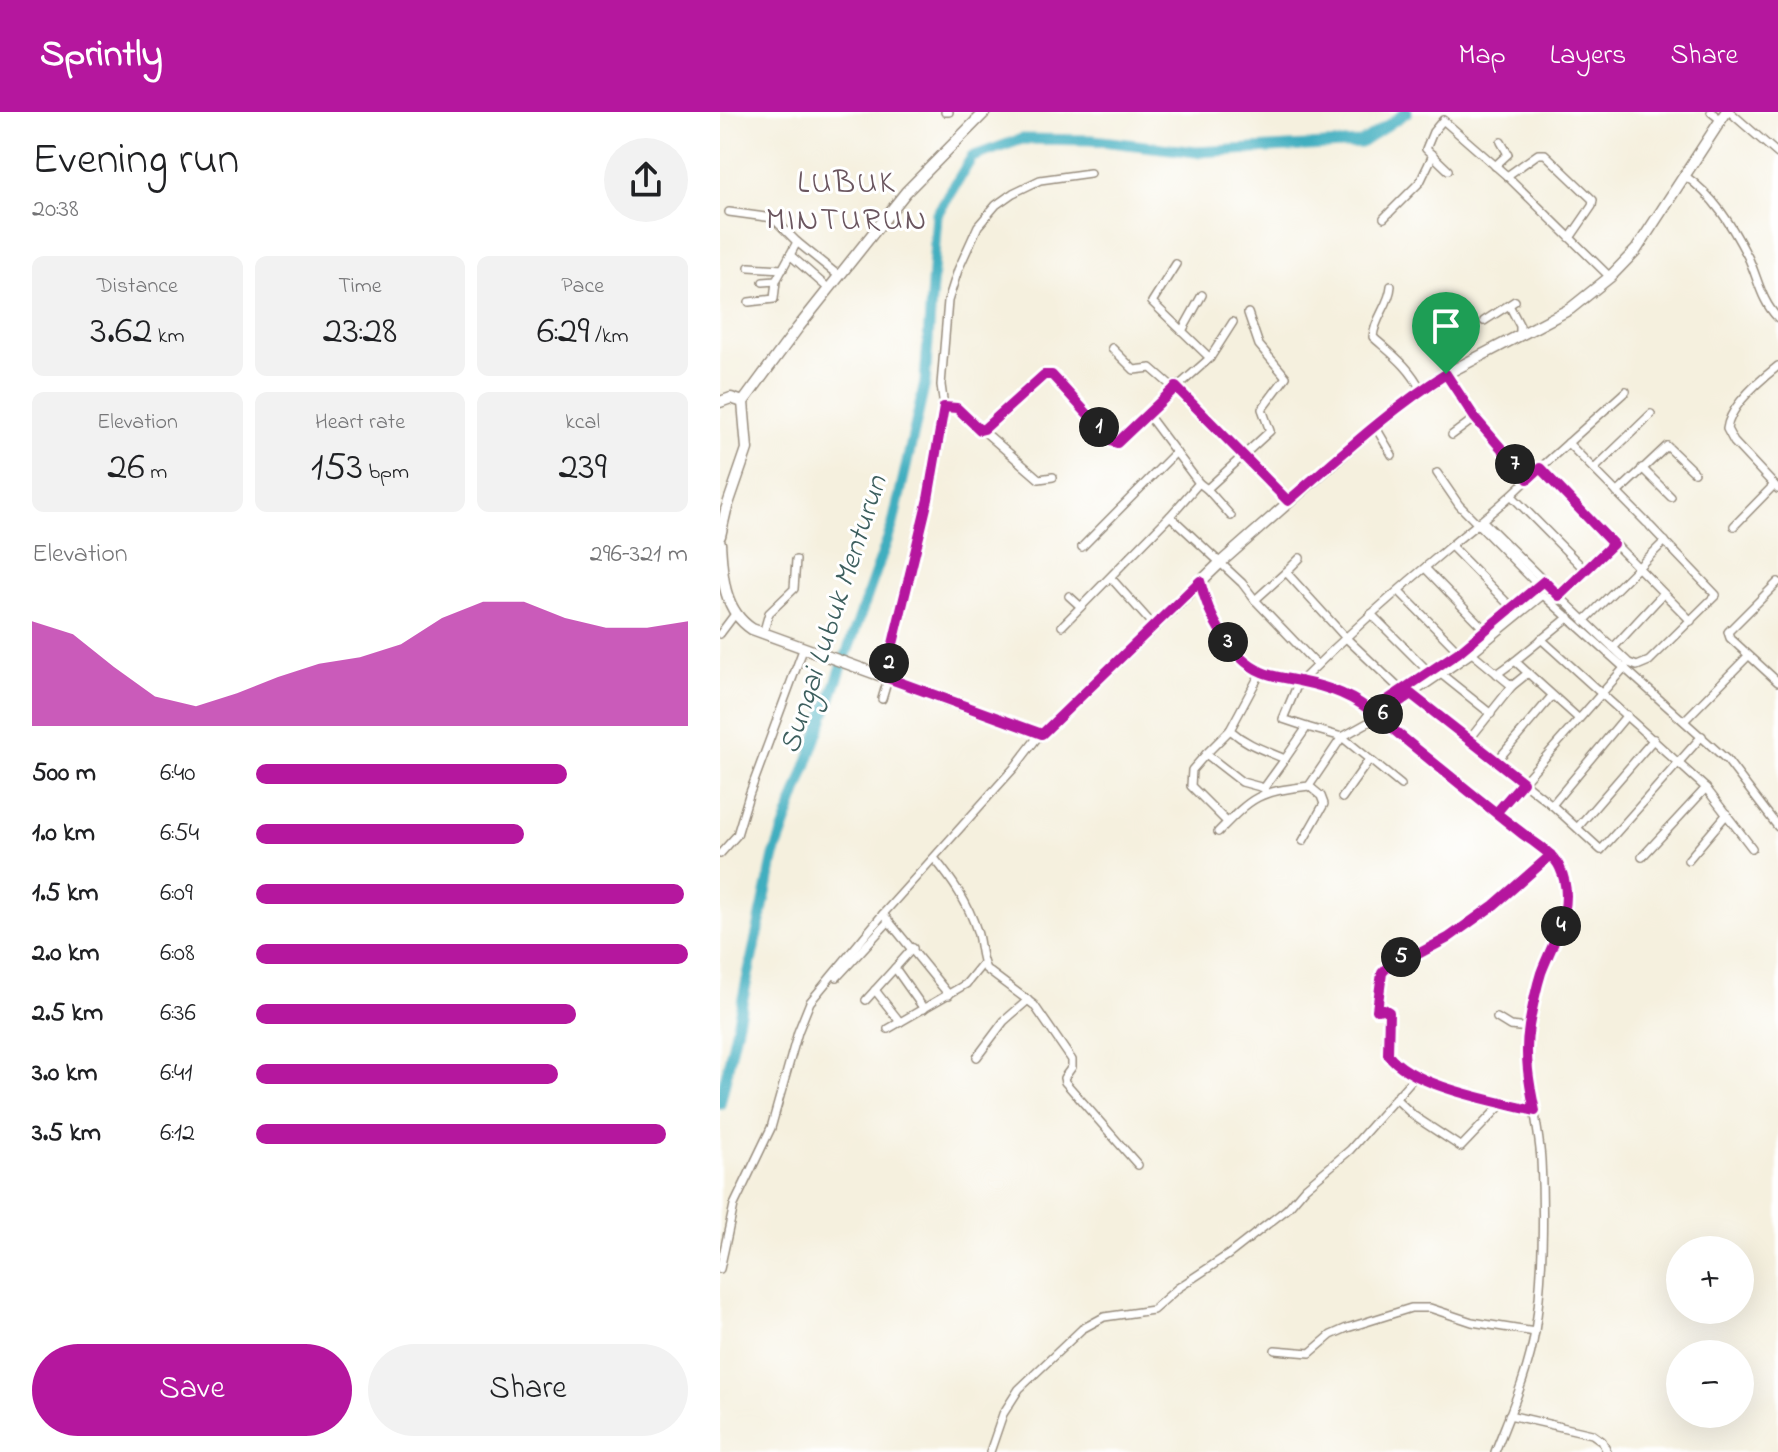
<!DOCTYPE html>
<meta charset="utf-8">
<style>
:root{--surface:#fff;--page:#f2f2f2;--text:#202124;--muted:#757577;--accent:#b5179e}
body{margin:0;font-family:"Indie Flower",sans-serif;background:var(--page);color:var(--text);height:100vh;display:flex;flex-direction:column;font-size:30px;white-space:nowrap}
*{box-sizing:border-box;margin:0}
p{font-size:26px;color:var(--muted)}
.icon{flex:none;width:44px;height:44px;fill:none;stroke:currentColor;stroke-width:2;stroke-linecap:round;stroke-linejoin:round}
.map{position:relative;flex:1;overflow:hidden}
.drawer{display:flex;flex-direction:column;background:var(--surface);width:720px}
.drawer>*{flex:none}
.controls{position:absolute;left:946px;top:1124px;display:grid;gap:16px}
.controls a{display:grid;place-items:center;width:88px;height:88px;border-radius:50%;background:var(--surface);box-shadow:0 8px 32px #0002;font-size:40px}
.pin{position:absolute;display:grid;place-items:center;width:68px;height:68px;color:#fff;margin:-82px -34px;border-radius:50% 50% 50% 0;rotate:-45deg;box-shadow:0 0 8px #0007}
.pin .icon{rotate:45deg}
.km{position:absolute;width:40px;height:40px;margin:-20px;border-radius:50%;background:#222;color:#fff;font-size:22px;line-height:40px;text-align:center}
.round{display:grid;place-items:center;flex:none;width:84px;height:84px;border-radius:42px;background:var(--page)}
.head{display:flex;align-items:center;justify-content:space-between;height:136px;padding:0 32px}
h1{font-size:44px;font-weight:600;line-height:60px}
.figures{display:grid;grid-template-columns:repeat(3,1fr);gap:12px;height:136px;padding:8px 32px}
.figures div{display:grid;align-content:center;border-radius:12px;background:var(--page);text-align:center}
.figures b{font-size:40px;font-weight:600}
.figures small{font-size:22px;font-weight:400}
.figures p{font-size:22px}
.chart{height:224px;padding:16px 32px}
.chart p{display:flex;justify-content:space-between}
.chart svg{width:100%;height:144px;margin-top:8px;fill:var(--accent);opacity:.7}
.cta{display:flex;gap:16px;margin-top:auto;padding:16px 32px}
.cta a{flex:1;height:92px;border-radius:48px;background:var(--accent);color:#fff;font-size:32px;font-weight:600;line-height:92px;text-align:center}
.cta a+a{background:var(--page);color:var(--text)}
ul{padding:0 32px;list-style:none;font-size:26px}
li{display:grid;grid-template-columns:128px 96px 1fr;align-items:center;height:60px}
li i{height:20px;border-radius:10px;background:var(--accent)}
header{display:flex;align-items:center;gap:48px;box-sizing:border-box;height:112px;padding:0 40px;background:var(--accent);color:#fff}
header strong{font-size:38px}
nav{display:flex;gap:44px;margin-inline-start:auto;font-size:28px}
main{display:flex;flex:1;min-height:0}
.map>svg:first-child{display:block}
</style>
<header>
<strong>Sprintly</strong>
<nav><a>Map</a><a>Layers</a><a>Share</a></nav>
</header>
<main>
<section class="drawer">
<div class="head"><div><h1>Evening run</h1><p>20:38</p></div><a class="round"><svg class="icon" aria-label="share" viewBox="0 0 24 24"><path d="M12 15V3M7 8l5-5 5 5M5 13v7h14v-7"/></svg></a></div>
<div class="figures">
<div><p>Distance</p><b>3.62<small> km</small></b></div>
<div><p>Time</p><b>23:28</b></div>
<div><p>Pace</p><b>6:29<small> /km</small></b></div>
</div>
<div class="figures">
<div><p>Elevation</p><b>26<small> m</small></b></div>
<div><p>Heart rate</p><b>153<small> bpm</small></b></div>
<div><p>kcal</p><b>239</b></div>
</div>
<div class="chart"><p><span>Elevation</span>296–321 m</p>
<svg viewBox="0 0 160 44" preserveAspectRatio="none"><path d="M0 44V12L10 16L20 26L30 35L40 38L50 34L60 29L70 25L80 23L90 19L100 11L110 6L120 6L130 11L140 14L150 14L160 12V44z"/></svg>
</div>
<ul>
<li><b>500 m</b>6:40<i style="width:72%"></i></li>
<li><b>1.0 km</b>6:54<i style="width:62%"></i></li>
<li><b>1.5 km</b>6:09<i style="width:99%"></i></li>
<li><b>2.0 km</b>6:08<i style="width:100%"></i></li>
<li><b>2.5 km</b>6:36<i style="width:74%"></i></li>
<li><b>3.0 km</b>6:41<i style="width:70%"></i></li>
<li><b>3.5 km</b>6:12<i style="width:95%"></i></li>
</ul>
<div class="cta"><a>Save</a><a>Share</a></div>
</section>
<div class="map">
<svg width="1058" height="1340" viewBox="0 0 1058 1340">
<rect width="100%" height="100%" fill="#fff"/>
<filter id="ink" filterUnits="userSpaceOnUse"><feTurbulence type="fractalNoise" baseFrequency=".0125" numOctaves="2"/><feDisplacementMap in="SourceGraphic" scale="16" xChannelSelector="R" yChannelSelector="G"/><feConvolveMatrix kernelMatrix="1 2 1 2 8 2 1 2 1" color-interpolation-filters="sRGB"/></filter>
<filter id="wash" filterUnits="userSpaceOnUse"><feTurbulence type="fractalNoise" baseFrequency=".006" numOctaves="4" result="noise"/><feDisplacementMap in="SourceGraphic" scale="32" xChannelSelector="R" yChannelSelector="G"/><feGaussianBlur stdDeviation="1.8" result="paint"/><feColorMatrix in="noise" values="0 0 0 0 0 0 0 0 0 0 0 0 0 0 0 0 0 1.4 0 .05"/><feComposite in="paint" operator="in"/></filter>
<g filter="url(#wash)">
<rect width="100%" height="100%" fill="#f5f0de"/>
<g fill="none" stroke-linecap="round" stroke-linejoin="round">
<path stroke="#41aebf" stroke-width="11" d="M0,992L54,744L173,412L205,271L217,102L252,45L302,27L373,28L476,40L641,31L687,0"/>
</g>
</g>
<g filter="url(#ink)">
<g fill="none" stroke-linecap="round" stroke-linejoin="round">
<defs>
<g id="street">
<path d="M225,0H229"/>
<path d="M991,0L1001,8"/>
<path d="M1010,0L1058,42"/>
<path d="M775,54L788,42L781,30"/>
<path d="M728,58L706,37L713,20L723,8L787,64"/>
<path d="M964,63C994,84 1011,112 1028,145C1038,166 1041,189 1058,206"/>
<path d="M9,100L53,106L77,130"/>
<path d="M664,106L700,70L713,43"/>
<path d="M850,126L872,94L873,88L825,42H818L787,64L890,165"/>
<path d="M70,143L109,177"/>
<path d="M456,152L432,190L490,246"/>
<path d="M29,155L63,157"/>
<path d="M43,170L56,169"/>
<path d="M671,174C670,192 654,207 653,225C672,242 690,255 701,278"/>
<path d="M29,190L54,187L56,169L77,130L119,164"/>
<path d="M789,193L800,214V223"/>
<path d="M528,201L539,233L566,265L542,297L550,319L487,377L479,371L450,404L522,471L535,488"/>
<path d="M764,209L795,189"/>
<path d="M462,219L482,183"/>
<path d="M1058,254C1040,268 1010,293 1007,317L1014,330L1058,377"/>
<path d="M456,275L568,389"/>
<path d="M455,277L490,246L513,210"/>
<path d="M224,295L237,296L319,367L333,365"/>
<path d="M428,303L479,371"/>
<path d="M655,314L672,343"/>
<path d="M260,318L269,313L328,262L332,263L393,330L397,331L455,277L431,256L414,258L392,236"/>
<path d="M732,323L755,306"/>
<path d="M848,331L927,411"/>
<path d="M820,356L971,509"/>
<path d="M922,356L951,385"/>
<path d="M874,357L931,302"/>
<path d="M717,361L739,393L819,474"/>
<path d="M808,367L906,279"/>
<path d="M487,377L511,404"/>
<path d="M897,381L947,334L974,360"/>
<path d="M792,384L865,458"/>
<path d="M763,409L839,484L893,432"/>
<path d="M1014,414L1054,373"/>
<path d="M731,434L793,497"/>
<path d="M362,435L456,340"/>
<path d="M705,456L766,519"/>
<path d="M566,460L580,446"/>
<path d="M391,466L433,513"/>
<path d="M480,469C489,503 507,544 541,560C552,565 565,566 577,568C601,573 620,579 641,591L831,743C863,786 836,819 821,862C815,878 811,898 809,915C803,960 818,1004 821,1048C824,1101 823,1167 815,1219C809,1260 790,1301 775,1340"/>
<path d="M1058,470L1008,520L1010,526L1058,570"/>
<path d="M679,479L739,540"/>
<path d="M349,484L360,494"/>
<path d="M839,484L909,551L917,554L929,549L996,483L930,414"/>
<path d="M651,502L710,561"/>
<path d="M864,509L945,429"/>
<path d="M342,514L450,404"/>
<path d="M0,522L15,502"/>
<path d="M43,522L49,501L74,477L76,448"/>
<path d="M821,527L986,676L1032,736"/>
<path d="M893,536L943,482"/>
<path d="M752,541L792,574"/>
<path d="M597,553L535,488L566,460L625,525L682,579"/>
<path d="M541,560L510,618C527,633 544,638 565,647L587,615L622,625L681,673"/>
<path d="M808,561L858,606"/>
<path d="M721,562L771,602"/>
<path d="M777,562L795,549"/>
<path d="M165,565L218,337L224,295L221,273L228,189L238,158L258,114L276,93L293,81L320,68L370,61"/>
<path d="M579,569L563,607L587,615"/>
<path d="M581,569C628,522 677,478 728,436C755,413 783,393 808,367L755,306L726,262"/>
<path d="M691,582L832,693L881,738L982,624"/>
<path d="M162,587L168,567"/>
<path d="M651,599L739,540L824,469"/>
<path d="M965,608L1028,544"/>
<path d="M510,618L486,642L522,670L544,676"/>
<path d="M749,628L792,574L808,561L795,549L849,505"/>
<path d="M486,642L472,658L471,674L507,710"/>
<path d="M776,650L832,584"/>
<path d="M545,679L544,676L565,647"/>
<path d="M622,686L649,648"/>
<path d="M832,693L907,603"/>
<path d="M776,701L905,555"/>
<path d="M858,715L934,627"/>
<path d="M498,720C534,683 538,680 589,674L622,625L658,605L752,541L823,483L1007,648L1058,715"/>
<path d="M583,729L604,692L601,684L589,674"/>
<path d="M0,742L17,723L29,683L84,535"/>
<path d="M922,745L986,676"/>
<path d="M214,746C233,769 248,791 257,819C261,832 260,845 266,857L314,893L352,948V955L344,966L345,970L418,1053"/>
<path d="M968,748L1007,702"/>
<path d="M163,802L229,883"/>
<path d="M175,856L204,897"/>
<path d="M117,865L168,810"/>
<path d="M155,878L180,910"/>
<path d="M146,888L193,836"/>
<path d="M777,906L790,914L809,916"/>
<path d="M168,917L246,872L263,851"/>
<path d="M257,945L284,909L308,888"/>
<path d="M675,986L694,1004L741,1035L783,991"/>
<path d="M815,999C784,991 685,970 669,944C663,934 669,912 669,900L657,898L660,868L672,850L698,842L728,826L774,793L831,743"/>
<path d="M0,1157L14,1093L51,1016L78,920L90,890L163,802L294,656L320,622"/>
<path d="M555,1238L590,1241L611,1223L627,1216L691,1196H710L752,1210L815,1220"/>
<path d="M789,1303L872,1322L882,1329L887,1340"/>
<path d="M270,1340L283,1302L299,1277L362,1217L384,1205L433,1198L458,1176L508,1143L567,1097L585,1076L630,1038L696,963"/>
</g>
<g id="secondary">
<path d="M0,290L11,286L23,290"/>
<path d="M0,424L6,398L27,337L23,290L77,217L186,80L265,0"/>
<path d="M0,431C2,463 3,498 32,517L322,622L500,451L655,314L701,278L726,262L850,197L890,165L916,138L1006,0"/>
</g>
</defs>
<use href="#street" stroke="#988d7e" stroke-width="10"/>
<use href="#secondary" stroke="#988d7e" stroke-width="13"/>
<use href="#street" stroke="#fff" stroke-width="7"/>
<use href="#secondary" stroke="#fff" stroke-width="10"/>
</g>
</g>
<g fill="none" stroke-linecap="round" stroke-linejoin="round" filter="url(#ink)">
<defs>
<path id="route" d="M726,262C669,298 619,345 568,389L456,275L397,331L393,330L332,263H324L264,317L260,318L237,296L224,295L208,387L165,565L322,622L480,469C488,502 509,546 542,560C553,565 567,566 579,569C609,575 635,584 658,605C705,644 752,682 800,720C814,731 833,740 840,756C857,793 834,827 821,861C816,877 812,897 809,914C804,943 809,971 815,999C776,989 692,975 668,942L669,900L664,897L657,898L662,861L672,850L684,844L698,842L728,826L774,793L831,743L776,701L803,670L691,582L658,605L651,599L739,540L824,469L839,484L893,432L820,356L808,367L755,306L726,262"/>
</defs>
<use href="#route" stroke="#fff" stroke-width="16"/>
<use href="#route" stroke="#b5179e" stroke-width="10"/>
</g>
<g text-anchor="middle" stroke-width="6" stroke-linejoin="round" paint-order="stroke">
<g font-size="30" font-style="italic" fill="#3d5f5e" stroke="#fff">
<text transform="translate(112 502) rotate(-72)" y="10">Sungai Lubuk Menturun</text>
</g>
<g font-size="32" letter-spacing="2" fill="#6b565f" stroke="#fff">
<text x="127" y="80">LUBUK<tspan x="127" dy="37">MINTURUN</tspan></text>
</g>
</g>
</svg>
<div class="controls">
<a>+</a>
<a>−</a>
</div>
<div class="pin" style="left:726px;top:262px;background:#1e9e55"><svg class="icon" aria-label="arrive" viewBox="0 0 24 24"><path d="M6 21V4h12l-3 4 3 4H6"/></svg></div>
<b class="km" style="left:379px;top:315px">1</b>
<b class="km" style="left:169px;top:551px">2</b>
<b class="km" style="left:508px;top:530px">3</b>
<b class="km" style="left:841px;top:814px">4</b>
<b class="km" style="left:681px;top:845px">5</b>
<b class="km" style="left:663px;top:602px">6</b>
<b class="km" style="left:795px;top:352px">7</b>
</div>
</main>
